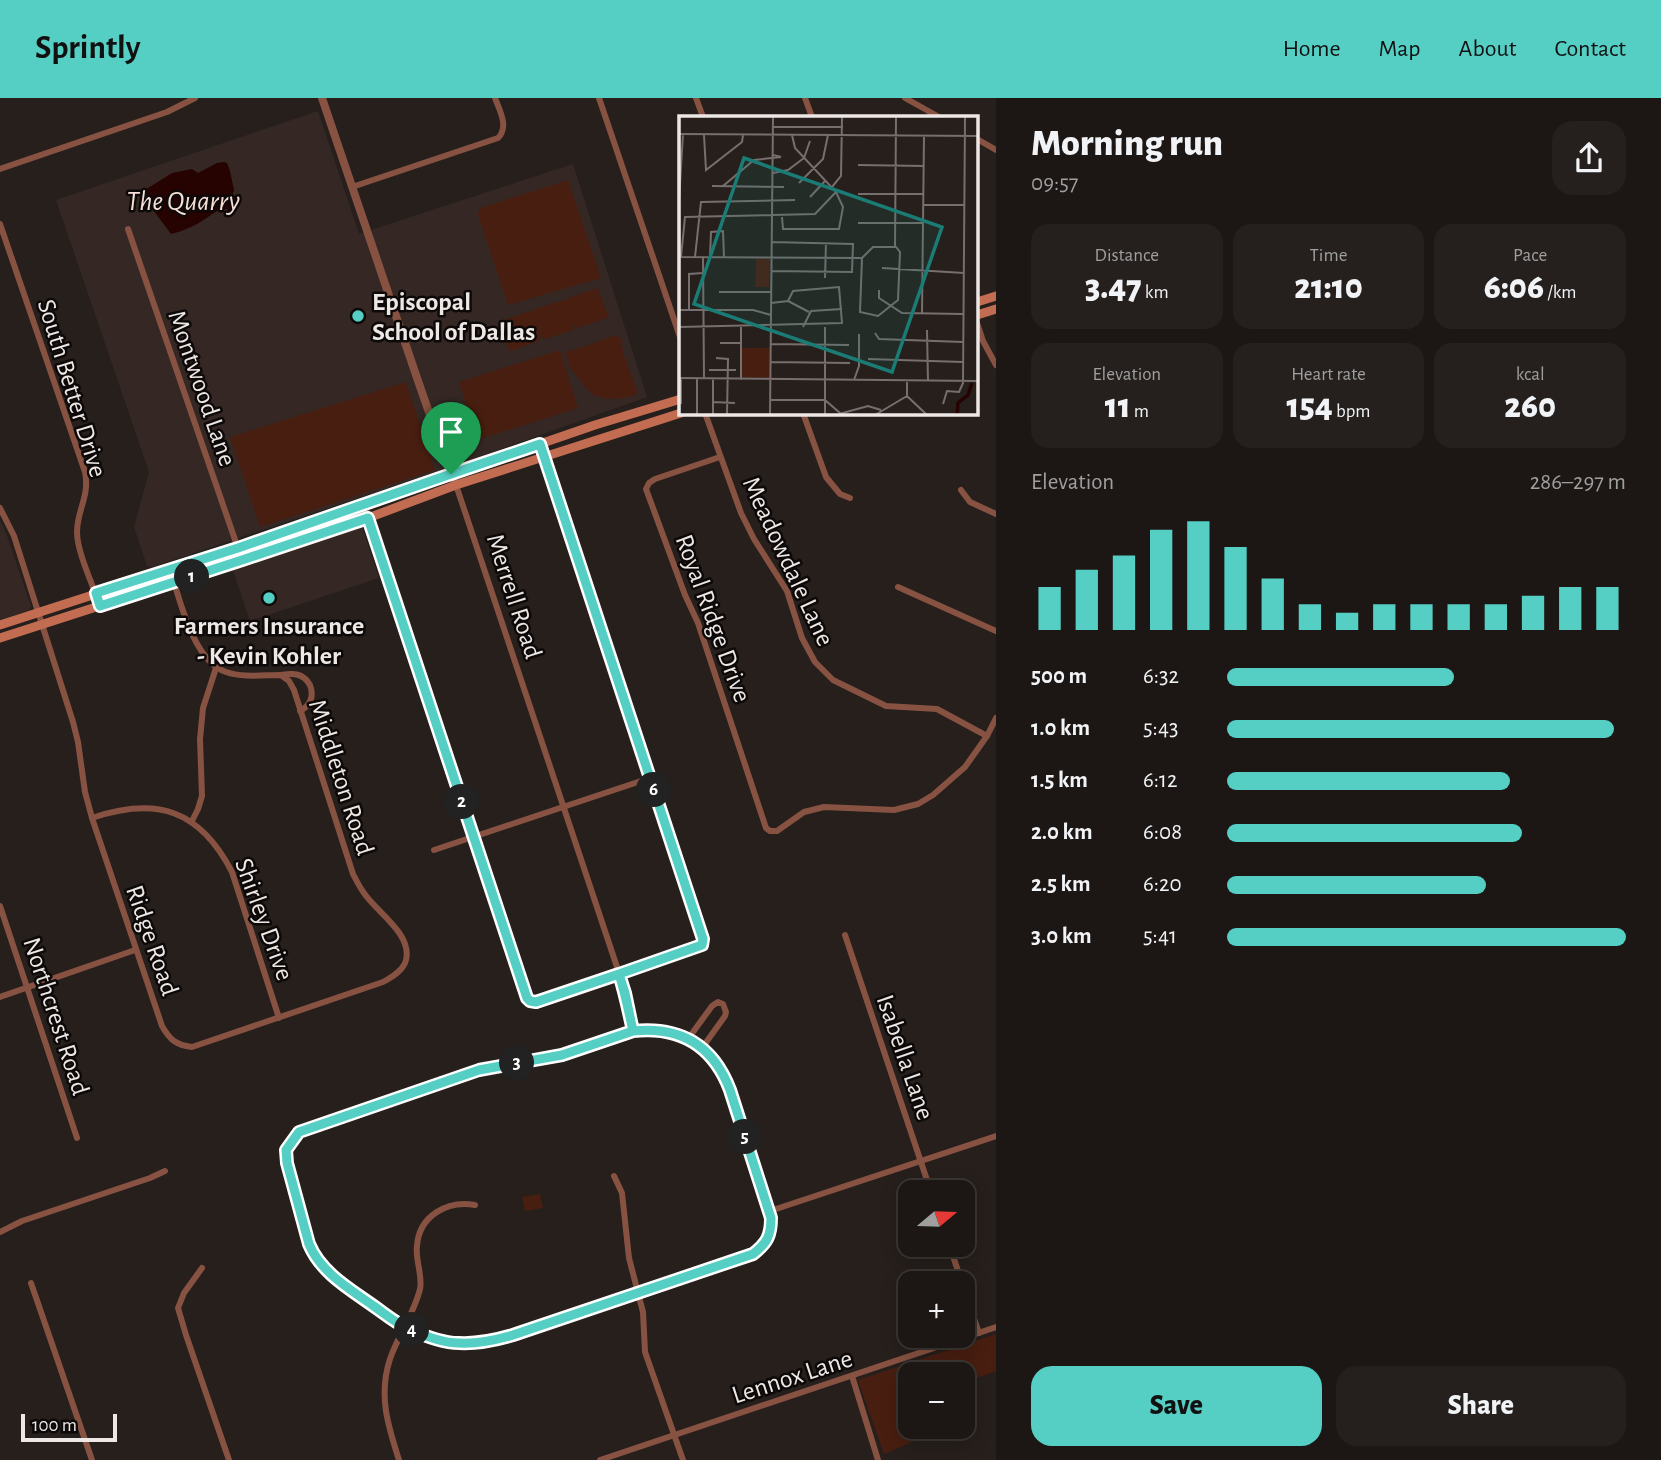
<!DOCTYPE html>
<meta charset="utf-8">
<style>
:root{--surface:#1c1715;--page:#25201e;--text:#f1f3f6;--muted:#a09fa0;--line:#3a3634;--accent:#55cec4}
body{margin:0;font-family:"Alegreya Sans",sans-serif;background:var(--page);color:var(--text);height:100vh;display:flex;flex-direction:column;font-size:26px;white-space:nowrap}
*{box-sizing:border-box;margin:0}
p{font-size:23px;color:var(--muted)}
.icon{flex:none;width:38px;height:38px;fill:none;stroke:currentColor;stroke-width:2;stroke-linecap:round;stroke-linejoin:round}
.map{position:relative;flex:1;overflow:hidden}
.sheet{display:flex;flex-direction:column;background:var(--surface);width:665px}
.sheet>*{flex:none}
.needle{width:46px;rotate:71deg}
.controls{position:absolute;left:898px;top:1082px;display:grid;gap:14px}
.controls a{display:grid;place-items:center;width:77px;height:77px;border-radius:14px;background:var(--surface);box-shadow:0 4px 18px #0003,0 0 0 2px var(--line);font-size:35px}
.scale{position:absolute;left:21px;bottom:18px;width:96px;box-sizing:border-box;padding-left:7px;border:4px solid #ede8e6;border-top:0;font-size:19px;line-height:24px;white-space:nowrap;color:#ede8e6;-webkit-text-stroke:5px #0c0908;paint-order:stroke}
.pin{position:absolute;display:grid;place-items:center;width:60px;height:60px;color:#fff;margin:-72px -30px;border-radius:50% 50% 50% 0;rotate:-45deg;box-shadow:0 0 7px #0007}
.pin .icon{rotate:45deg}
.km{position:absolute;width:35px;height:35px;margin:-18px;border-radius:50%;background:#222;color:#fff;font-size:19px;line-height:35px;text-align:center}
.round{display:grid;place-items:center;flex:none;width:74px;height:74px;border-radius:21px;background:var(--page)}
.summary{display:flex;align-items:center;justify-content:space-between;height:119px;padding:0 35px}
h1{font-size:38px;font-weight:800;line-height:52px}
.figures{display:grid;grid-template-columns:repeat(3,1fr);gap:10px;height:119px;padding:7px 35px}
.figures div{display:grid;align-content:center;border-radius:18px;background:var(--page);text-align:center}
.figures b{font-size:35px;font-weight:800}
.figures small{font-size:19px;font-weight:400}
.figures p{font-size:19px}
.chart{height:196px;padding:14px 35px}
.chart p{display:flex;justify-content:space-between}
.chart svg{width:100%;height:126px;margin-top:7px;stroke:var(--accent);stroke-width:6}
.primary-button{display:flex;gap:14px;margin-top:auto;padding:14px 35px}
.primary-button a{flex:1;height:80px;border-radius:21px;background:var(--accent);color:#111;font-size:28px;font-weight:800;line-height:80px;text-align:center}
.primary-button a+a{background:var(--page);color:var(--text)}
ul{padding:0 35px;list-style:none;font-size:23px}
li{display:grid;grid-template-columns:112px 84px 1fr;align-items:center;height:52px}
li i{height:18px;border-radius:9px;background:var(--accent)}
header{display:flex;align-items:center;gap:42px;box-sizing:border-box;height:98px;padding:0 35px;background:var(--accent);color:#111}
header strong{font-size:33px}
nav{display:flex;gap:38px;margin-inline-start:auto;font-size:24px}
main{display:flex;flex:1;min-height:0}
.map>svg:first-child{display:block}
</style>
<header>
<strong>Sprintly</strong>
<nav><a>Home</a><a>Map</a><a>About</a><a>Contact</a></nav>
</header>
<main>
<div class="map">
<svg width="996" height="1362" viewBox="0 0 996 1362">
<rect width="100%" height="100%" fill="#261f1c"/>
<g fill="#352824">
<path d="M318,13L359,136L573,66L647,299L439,373L152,469L147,468L134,429L149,374L56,102Z"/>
<path d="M0,422L6,435L31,508L29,512L0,522Z"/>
<path d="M362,429L379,480L250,523L233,472Z"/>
</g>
<g fill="#481e10">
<path d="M568,82L601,180L508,207L478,117L480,110Z"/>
<path d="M597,190L608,217L607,220L578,230L574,227L573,232L545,241L542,239L537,228L541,240L539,243L511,253L508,251L499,226L500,223L530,213L532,215L534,211L564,202L566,203L568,200Z"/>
<path d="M613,238H617L621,241L623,254L637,293L636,297L624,300L607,301L591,296L571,271L565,254L586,248Z"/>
<path d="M560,252L578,310L477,342L459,284Z"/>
<path d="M406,284L435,372L260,429L230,339Z"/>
<path d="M540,1096L543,1110L525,1113L522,1099Z"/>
<path d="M996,1236V1273L963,1285L962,1276H910V1328H920L910,1345L884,1356L858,1282Z"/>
</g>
<path fill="#260200" d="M224,64L227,65L230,73L234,92L232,98L235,106L234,110L229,114L227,111C217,111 213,116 205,121C195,128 183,133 171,136L145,101V92L172,75L192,71L198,75L217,65Z"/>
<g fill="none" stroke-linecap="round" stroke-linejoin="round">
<g stroke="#875241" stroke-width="6">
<path d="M599,0L681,242"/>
<path d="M696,0L703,19"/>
<path d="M805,0L812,19"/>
<path d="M905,0L939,19"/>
<path d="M977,41L996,52"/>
<path d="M0,71L167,14L195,0"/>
<path d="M352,89L498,40C509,29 500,13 495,0"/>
<path d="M0,126L85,374C90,398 77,412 77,434C77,454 93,487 100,508"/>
<path d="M128,131L242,462"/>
<path d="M977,225L983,243L996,267"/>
<path d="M705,315L741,415L754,441L787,493L802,540L815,564L833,582L886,608L937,611L987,638"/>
<path d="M803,315L826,379L840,396L850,400"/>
<path d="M720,359L655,381L649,385L646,391L685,497L698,525L766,730L770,733H777L804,714L824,709L894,712L918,706L933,697L965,669L987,638L996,620"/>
<path d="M456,387L619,875L625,895L633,933"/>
<path d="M961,392L970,404L996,416"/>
<path d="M364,407L527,900L530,903L536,904L702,847L703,840L540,346"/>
<path d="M0,410L14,438L73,624L78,644L85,694L92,720L162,928C170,942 176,947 192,949L383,884C392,879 404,872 406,862C412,837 380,816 367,799C361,792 357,784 353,776L294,592L289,583L281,577C264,577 243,580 226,574C193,563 180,502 170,471"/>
<path d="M898,489L996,533"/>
<path d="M281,577C294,575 303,575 310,587C314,598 311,607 300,613"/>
<path d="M92,720C157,698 200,712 232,774L279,920"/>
<path d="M192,723L198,711L202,698L200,641L203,610L216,570"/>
<path d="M434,752L650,680"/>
<path d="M0,808L77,1040"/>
<path d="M845,837L931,1094"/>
<path d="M0,899L135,852"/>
<path d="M644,932L668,934L688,941L709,957L718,968L724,978L730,992L771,1120C771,1138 767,1145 753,1156L639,1196L513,1237L481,1244L458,1245L434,1240L404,1230L337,1182L321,1167L313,1155L287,1065V1052L299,1035L479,972L562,957L633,933Z"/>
<path d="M688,941L712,908L718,904L723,906L726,914L725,918L702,950"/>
<path d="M614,1078L622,1095L629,1160L643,1214L645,1254L683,1362"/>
<path d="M770,1113L996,1038"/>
<path d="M0,1134L22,1123L150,1080L165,1073"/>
<path d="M949,1146L962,1185"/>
<path d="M202,1170L184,1195L178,1210L186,1237L229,1362"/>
<path d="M31,1185L92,1362"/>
<path d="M962,1186L979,1235"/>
<path d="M852,1278L878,1362"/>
<path d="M399,1362C388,1328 378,1297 390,1261C398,1237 414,1216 420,1191C423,1178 415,1162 417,1148C419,1118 447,1102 475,1107"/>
<path d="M600,1362L996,1229"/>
</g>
<path stroke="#875241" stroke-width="8" d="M322,0L416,277L448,369L456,387"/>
<g stroke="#c26c51" stroke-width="9">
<path d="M977,204L996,198"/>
<path d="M977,217L996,211"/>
<path d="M0,527L238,450L595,327L681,301"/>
<path d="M0,540L242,462L368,420L456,387L681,315"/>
</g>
</g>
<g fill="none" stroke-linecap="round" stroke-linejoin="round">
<defs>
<path id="route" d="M451,376L238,450L96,495L100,508L242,462L368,420L527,900L530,903L536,904L619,876L625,895L633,933L562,957L479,972L299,1034L286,1052L287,1065L309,1146C321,1175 350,1191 375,1209C385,1216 396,1225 407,1230C422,1237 442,1245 459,1245C478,1246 496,1242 513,1237L753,1156C767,1145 771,1138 771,1120L730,992C713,947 680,928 633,933C629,914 625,895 619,876L702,847L703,841L540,346L451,376"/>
</defs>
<use href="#route" stroke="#fff" stroke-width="14"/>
<use href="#route" stroke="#55cec4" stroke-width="9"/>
</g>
<g fill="#55cec4" stroke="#0c0908" stroke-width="2.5">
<circle cx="358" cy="218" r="7"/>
<circle cx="269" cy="500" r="7"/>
</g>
<g text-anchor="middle" stroke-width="5" stroke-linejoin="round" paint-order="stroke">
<g font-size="26" font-weight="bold" fill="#ede8e6" stroke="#0c0908" text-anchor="start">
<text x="372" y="212">Episcopal<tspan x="372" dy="30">School of Dallas</tspan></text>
<text x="269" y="536" text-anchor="middle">Farmers Insurance<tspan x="269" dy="30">- Kevin Kohler</tspan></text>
</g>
<g font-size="26" fill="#ede8e6" stroke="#0c0908">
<text transform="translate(73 290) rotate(73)" y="9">South Better Drive</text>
<text transform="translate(203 290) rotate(71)" y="9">Montwood Lane</text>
<text transform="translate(789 463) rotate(65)" y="9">Meadowdale Lane</text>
<text transform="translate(515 498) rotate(72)" y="9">Merrell Road</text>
<text transform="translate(714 520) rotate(70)" y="9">Royal Ridge Drive</text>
<text transform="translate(342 679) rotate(72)" y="9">Middleton Road</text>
<text transform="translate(265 821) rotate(70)" y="9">Shirley Drive</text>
<text transform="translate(153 842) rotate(71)" y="9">Ridge Road</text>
<text transform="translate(57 918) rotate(72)" y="9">Northcrest Road</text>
<text transform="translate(906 959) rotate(71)" y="9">Isabella Lane</text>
<text transform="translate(792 1278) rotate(-18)" y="9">Lennox Lane</text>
</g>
<g font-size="28" font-style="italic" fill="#f6dfd7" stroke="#0c0908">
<text x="183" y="112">The Quarry</text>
</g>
</g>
<g transform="translate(679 18)">
<rect width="299" height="299" fill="#261f1c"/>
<path d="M77,143H91L90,171H76ZM63,232H91L90,262L63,261Z" fill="#481e10"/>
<path fill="none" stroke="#260200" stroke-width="3.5" d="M278,299L279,287L289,279L293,267"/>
<path fill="none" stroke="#766f6d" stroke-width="2" d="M94,11H164M0,18L300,20M25,19L27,54L63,26L64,19M179,49L245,50M94,57L109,54L125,42L131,25M120,67L144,43L149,19M33,70L105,71M44,70L75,44L102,41L94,39M153,71L162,60L163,1M179,78H244M131,81L146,65M0,85L4,18M244,89H285M103,101L104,113H160L164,91L157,76L116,32L113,19M179,107H244M92,126L174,128L173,156L92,155M194,131H217L221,136L219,184L199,200L181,196L183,142ZM216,131L217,1M2,141L6,101L136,98L157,76M2,141L183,142M16,141L22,86L116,84M24,141L25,263M31,141L32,116L44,115L45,141M203,152L285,157M146,162L147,127M200,174V182L223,197L284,198M40,176H92M109,185L130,196M0,194H74L92,199M10,194V158L24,157M243,198L245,20M62,209V264M0,211L163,207L160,171L114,175L109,185L92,187M124,211L132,195L163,193M248,214L249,266M196,217L200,223L284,226M41,227H62M91,228L170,229M37,242L49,243L48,299M189,243L284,246M91,246L171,247M30,254H57M0,262L300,265M2,262V288M175,264L180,250V218M228,266V280L248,299M91,284H146L161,297M34,286L56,287M264,288L268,275L280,276L284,267L286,1M160,298L189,290L202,294M18,299V262M34,299V262M91,299L94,1M146,299V211M196,299L228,280"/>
<path fill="#1a7c74" fill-opacity="0.15" stroke="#1a7c74" stroke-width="3.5" d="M65,42L263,111L213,256L15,188Z"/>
<rect width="299" height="299" fill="none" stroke="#ede8e6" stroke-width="3.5"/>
</g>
</svg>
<div class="controls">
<a><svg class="needle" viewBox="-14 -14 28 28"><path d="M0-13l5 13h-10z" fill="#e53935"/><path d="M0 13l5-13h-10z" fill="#a09fa0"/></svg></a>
<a>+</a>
<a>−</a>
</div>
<div class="scale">100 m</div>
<div class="pin" style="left:451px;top:376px;background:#1e9e55"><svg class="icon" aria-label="arrive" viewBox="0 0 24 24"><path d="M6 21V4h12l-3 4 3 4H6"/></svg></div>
<b class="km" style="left:192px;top:479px">1</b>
<b class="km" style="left:462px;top:704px">2</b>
<b class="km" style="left:517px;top:965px">3</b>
<b class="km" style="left:412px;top:1232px">4</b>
<b class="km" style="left:745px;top:1039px">5</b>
<b class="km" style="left:654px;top:692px">6</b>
</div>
<section class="sheet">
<div class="summary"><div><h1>Morning run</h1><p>09:57</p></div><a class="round"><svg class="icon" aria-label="share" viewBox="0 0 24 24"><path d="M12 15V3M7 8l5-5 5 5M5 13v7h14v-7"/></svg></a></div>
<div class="figures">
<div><p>Distance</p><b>3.47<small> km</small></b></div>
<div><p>Time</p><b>21:10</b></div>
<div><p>Pace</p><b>6:06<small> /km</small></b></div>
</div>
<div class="figures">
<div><p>Elevation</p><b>11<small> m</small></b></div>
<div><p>Heart rate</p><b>154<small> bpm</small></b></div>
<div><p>kcal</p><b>260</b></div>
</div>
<div class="chart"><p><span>Elevation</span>286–297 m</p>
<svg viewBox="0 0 160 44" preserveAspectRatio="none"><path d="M5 44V29M15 44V23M25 44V18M35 44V9M45 44V6M55 44V15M65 44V26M75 44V35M85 44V38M95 44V35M105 44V35M115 44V35M125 44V35M135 44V32M145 44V29M155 44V29"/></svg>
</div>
<ul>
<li><b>500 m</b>6:32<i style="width:57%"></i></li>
<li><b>1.0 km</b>5:43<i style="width:97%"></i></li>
<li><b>1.5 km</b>6:12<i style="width:71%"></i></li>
<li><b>2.0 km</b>6:08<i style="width:74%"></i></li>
<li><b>2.5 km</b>6:20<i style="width:65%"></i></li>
<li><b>3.0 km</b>5:41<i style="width:100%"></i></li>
</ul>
<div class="primary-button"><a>Save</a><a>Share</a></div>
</section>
</main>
